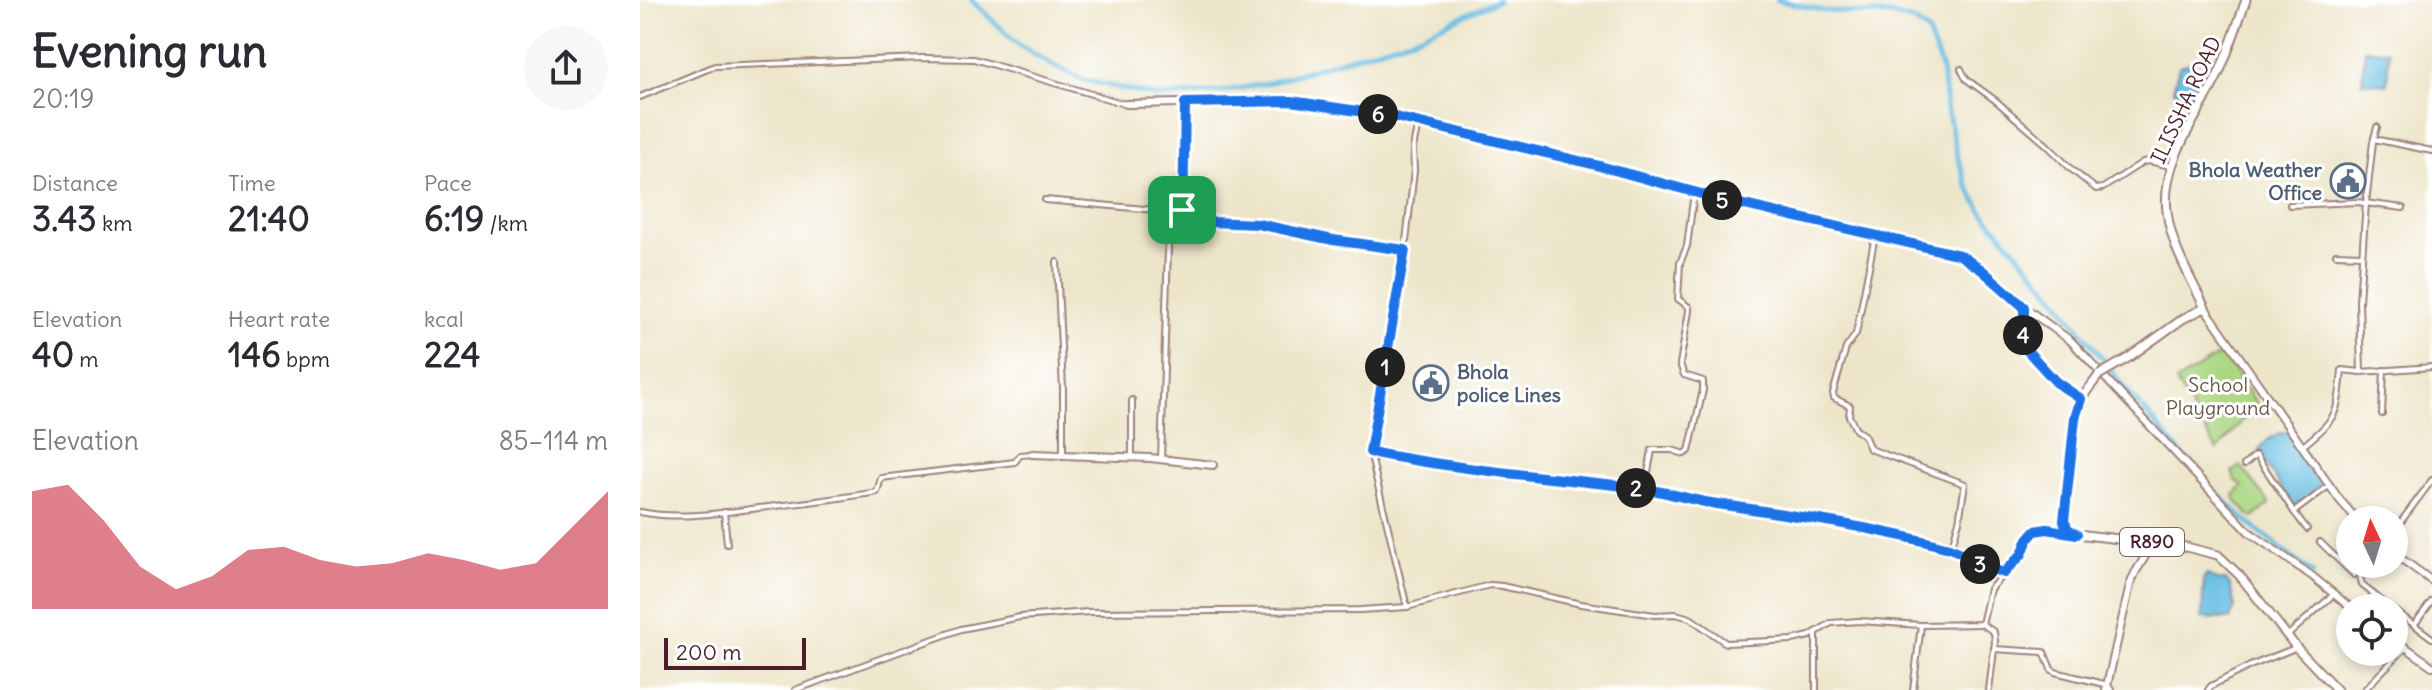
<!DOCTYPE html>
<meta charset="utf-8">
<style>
:root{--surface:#fff;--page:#f7f7f7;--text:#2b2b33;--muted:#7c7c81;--accent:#d1495b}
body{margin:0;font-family:Delius,sans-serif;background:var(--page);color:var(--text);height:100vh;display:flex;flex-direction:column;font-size:30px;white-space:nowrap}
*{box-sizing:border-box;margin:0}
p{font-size:26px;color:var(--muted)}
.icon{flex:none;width:44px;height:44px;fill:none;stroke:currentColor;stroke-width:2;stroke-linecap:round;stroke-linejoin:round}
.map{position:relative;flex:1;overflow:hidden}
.side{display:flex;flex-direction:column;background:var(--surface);width:640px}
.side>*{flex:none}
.needle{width:52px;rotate:356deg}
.fabs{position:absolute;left:1696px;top:506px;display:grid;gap:16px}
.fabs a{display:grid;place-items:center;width:72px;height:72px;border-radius:50%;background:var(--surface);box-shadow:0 4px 12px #0003;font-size:40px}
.scale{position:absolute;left:24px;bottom:20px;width:142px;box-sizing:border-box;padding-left:8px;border:4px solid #4a1f2b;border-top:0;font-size:22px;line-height:28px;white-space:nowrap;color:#4a1f2b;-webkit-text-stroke:6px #fff;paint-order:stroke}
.pin{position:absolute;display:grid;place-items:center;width:68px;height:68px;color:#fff;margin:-34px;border-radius:16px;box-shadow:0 4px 12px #0006}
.km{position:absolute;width:40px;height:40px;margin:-20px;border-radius:50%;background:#222;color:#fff;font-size:22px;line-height:40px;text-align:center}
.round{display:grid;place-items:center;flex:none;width:84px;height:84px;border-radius:42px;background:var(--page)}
.summary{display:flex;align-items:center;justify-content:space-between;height:136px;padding:0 32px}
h1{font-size:44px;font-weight:800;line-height:60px}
.metrics{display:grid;grid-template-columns:repeat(3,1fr);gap:12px;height:136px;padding:8px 32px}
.metrics div{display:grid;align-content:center}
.metrics b{font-size:34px;font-weight:800}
.metrics small{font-size:22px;font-weight:400}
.metrics p{font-size:22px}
.chart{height:224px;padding:16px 32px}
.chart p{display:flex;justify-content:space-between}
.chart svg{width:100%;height:144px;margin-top:8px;fill:var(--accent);opacity:.7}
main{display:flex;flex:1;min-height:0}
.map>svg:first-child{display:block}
</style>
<main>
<section class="side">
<div class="summary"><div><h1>Evening run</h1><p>20:19</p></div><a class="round"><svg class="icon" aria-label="share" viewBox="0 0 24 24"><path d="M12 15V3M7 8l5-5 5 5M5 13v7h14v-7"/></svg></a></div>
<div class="metrics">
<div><p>Distance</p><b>3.43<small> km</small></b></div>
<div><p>Time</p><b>21:40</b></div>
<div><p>Pace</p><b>6:19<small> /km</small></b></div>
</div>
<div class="metrics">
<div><p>Elevation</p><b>40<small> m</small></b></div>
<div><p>Heart rate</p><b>146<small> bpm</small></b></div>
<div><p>kcal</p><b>224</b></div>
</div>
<div class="chart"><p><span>Elevation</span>85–114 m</p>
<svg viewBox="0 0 160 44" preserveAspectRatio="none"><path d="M0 44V8L10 6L20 17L30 31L40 38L50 34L60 26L70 25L80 29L90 31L100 30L110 27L120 29L130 32L140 30L150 19L160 8V44z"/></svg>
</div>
</section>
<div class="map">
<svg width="1792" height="690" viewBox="0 0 1792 690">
<rect width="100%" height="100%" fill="#fff"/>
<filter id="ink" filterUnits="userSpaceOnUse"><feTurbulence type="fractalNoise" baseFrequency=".0125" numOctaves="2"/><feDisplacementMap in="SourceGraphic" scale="16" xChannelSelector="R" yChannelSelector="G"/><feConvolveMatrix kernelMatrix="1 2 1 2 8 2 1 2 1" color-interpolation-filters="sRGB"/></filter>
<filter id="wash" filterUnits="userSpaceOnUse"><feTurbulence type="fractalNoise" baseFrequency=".006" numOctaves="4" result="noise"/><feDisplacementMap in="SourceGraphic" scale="32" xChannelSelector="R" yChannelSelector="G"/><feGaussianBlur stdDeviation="1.8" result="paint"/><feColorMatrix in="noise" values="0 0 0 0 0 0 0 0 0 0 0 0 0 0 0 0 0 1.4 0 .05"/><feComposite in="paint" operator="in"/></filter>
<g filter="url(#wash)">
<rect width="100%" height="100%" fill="#ede5c9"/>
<g fill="#abd783" stroke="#7a7b57" stroke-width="2">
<path d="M1582,353L1617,404L1577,450L1536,382Z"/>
<path d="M1601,466L1630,504L1612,518L1596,501L1594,495L1603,486L1595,480L1592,472Z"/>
</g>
<g fill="#64bbe1" stroke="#576d86" stroke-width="2">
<path d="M1725,49L1749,51L1747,84L1722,82Z"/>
<path d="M1549,63L1561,71L1559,92L1546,96L1533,90L1539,66Z"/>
<path d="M1645,432L1653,434L1677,474L1684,480L1668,498L1653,506L1619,453C1623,441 1634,435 1645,432Z"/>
<path d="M1568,575L1577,580L1586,581L1590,585L1595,607L1590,619L1562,618L1564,577Z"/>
</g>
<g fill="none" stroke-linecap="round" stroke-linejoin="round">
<g stroke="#64bbe1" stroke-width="5">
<path d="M331,0L380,46L414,66L444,80L519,97L586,91L632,82L776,37L858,0"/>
<path d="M1137,0L1185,11L1251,15L1274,21L1288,32L1302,70L1306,105L1318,158L1327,185L1342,211L1413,294L1484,387L1556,471"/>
<path d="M1577,493L1607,522L1673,574"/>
</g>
</g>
</g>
<g filter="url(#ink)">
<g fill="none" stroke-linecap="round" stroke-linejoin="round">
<defs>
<g id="street">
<path d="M1321,69L1326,79L1355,100L1408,146L1431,169L1456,189L1463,188L1503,162L1509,161L1531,166"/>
<path d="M0,97L75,66L283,58L334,59L485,104"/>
<path d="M545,103L542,194L544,220L618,224L693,240L765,250"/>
<path d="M1734,139L1792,151"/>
<path d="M405,200L527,211L529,219L521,459"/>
<path d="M1650,205L1717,202L1763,208"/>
<path d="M1235,236L1216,334L1206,348L1193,393L1194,398L1210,406L1209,416L1216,430L1224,435L1230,449L1325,484L1319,521L1311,549"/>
<path d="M1696,254L1722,255"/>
<path d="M417,262L423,390V455"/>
<path d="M1721,372L1719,301L1726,203L1733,142L1737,127"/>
<path d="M1742,414L1744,370"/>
<path d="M1663,446C1697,418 1698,414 1702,370L1721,372L1792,367"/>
<path d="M730,452L824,469L1005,489L1069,502L1117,508L1214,526L1311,549L1348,568L1364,573"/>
<path d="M492,457V400"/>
<path d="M1604,465L1616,455L1654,512L1690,485"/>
<path d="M1005,489L1012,450H1032L1044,454L1049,451L1063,390V381L1044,375L1040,364L1049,311V307L1038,299L1040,263L1047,246L1054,193"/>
<path d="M0,512C39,520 80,513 119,508C159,503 198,499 237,492L241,478L375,462L380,455L392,454"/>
<path d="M84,512L87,544"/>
<path d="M1654,512L1667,529"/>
<path d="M1754,531L1792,480"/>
<path d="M1680,542L1714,575"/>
<path d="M1729,564L1720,576L1722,585L1751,608"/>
<path d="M767,607L730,452L765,250L774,171L773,148L778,123"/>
<path d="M1754,610L1792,638"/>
<path d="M1342,624L1354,632L1355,642L1349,690"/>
<path d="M1774,625L1792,601"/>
<path d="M1176,632V690"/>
<path d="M1647,636L1693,595"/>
<path d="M1354,649L1404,652L1411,669L1415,672L1468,685L1471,690"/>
<path d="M155,690L321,629L380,617L449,612L720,610L767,607L850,585L862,586L941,604L1015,615L1036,614L1050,618L1086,643L1152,640L1170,636L1191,623L1219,621L1281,625L1342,624L1350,589L1382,554L1391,534L1400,529L1431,533"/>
<path d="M1273,690L1281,625"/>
<path d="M1568,690L1571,686L1610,666L1655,648"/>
<path d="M1724,690L1766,647"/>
</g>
<g id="secondary">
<path d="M486,104L651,101L751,116L956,165L1083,200L1320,255L1342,270L1384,307L1431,341L1609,532L1672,576L1711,608"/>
<path d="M1384,307V347L1416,382L1441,399"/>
<path d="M1565,308L1699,499L1717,520"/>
<path d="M392,454L510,458L573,465"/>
<path d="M1754,559L1759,557L1792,581"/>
<path d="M1754,639L1792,666"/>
<path d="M1466,690L1490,585L1495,573L1514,542"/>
</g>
<g id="primary">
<path d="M1488,358L1544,318L1565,308C1550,276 1531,247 1527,211C1521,161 1558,118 1578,75C1589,51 1597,25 1606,0"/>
<path d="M1459,375L1441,399L1435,418L1424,521L1426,527L1437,534L1546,547L1578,555L1600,576L1656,647L1697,690"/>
</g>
</defs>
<use href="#street" stroke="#9c827a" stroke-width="8"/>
<use href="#secondary" stroke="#9c827a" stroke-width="10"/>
<use href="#primary" stroke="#9c827a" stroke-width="11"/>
<use href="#street" stroke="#fff" stroke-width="4"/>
<use href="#secondary" stroke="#fff" stroke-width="6"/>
<use href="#primary" stroke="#fff" stroke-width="7"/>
<defs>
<path id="primary-bridge" d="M1459,375L1488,358"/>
</defs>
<use href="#primary-bridge" stroke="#9c827a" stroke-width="11" stroke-linecap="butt"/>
<use href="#primary-bridge" stroke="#fff" stroke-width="7"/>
</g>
</g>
<g fill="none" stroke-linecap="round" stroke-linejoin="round" filter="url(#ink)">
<defs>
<path id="route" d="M651,101L751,116L956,165L1083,200L1320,255L1342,270L1384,307V347L1416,382L1441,399L1435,418L1424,521L1428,529L1437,534L1407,529L1395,531L1388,539L1382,554L1364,573C1344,567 1328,554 1309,548C1231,526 1150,515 1071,503C1047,499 1024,491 1000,488C909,477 819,470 730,452L765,250L693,240L618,224L547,221L543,217L545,103Z"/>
</defs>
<use href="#route" stroke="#fff" stroke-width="16"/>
<use href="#route" stroke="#1a73e8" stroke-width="10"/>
</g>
<defs>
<symbol id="civic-ring" viewBox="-11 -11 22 22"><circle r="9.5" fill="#fff" stroke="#5c6f8a" stroke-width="1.5"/><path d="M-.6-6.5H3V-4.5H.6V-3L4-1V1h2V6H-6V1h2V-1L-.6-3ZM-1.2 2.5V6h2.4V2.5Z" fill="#5c6f8a"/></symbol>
</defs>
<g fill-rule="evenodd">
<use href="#civic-ring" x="1688" y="161" width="40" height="40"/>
<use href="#civic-ring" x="771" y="363" width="40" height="40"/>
</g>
<g text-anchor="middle" stroke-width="6" stroke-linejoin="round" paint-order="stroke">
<rect fill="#fff" stroke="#80626b" stroke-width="2" x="1480" y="528" width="64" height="28" rx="6"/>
<g font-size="18" font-weight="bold" fill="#4a1f2b">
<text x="1512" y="548">R890</text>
</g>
<g font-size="20" fill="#4a1f2b" stroke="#fff">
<text transform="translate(1546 100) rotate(-65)" y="7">ILISSHA ROAD</text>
</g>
<g font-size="20" font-weight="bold" fill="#4e5e75" stroke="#fff" text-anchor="end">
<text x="1682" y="177">Bhola Weather<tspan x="1682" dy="23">Office</tspan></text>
<text x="817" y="379" text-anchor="start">Bhola<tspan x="817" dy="23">police Lines</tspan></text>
</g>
<g font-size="20" fill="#675645" stroke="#fff">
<text x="1578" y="392">School<tspan x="1578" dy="23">Playground</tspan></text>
</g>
</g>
</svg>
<div class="fabs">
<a><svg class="needle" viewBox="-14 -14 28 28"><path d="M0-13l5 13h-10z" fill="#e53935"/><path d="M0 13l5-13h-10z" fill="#7c7c81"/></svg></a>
<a><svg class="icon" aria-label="locate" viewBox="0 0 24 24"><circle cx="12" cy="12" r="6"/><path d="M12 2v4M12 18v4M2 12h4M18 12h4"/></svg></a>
</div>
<div class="scale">200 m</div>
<div class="pin" style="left:542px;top:210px;background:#1e9e55"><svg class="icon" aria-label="arrive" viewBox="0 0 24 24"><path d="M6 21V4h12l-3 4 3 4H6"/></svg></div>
<b class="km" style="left:745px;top:367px">1</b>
<b class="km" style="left:996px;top:488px">2</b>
<b class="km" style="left:1340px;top:564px">3</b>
<b class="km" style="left:1383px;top:335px">4</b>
<b class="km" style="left:1082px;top:200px">5</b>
<b class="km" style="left:738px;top:114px">6</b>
</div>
</main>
